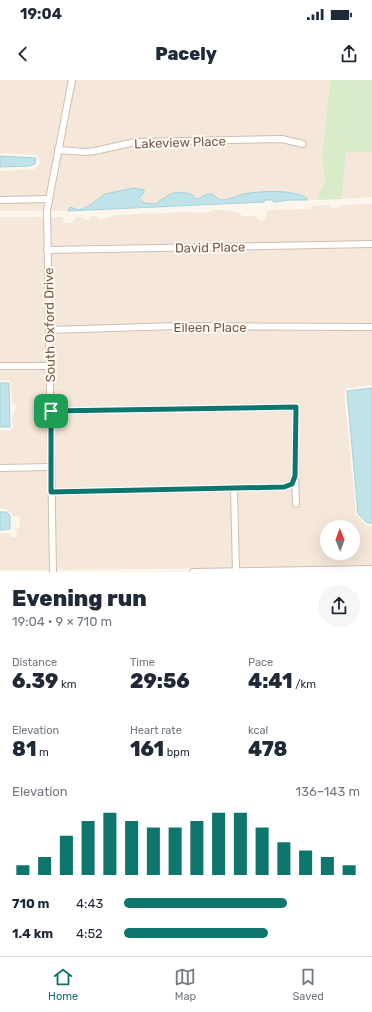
<!DOCTYPE html>
<meta charset="utf-8">
<style>
:root{--surface:#fff;--page:#f6f6f7;--text:#1f2937;--muted:#747a83;--line:#e0e1e3;--accent:#0f766e}
body{margin:0;font-family:Rubik,sans-serif;background:var(--page);color:var(--text);height:100vh;display:flex;flex-direction:column;font-size:15px;white-space:nowrap}
*{box-sizing:border-box;margin:0}
p{font-size:13px;color:var(--muted)}
.icon{flex:none;width:22px;height:22px;fill:none;stroke:currentColor;stroke-width:2;stroke-linecap:round;stroke-linejoin:round}
.map{position:relative;height:492px;overflow:hidden}
.details{display:flex;flex-direction:column;background:var(--surface);flex:1}
.details>*{flex:none}
.needle{width:26px;rotate:359deg}
.fabs{position:absolute;left:320px;top:440px;display:grid;gap:8px}
.fabs a{display:grid;place-items:center;width:40px;height:40px;border-radius:50%;background:var(--surface);box-shadow:0 4px 16px #0002;font-size:20px}
.pin{position:absolute;display:grid;place-items:center;width:34px;height:34px;color:#fff;margin:-17px;border-radius:8px;box-shadow:0 2px 6px #0006}
.round{display:grid;place-items:center;flex:none;width:42px;height:42px;border-radius:21px;background:var(--page)}
.headline{display:flex;align-items:center;justify-content:space-between;height:68px;padding:0 12px}
h1{font-size:22px;font-weight:800;line-height:30px}
.figures{display:grid;grid-template-columns:repeat(3,1fr);gap:6px;height:68px;padding:4px 12px}
.figures div{display:grid;align-content:center}
.figures b{font-size:20px;font-weight:800}
.figures small{font-size:11px;font-weight:400}
.figures p{font-size:11px}
.chart{height:112px;padding:8px 12px}
.chart p{display:flex;justify-content:space-between}
.chart svg{width:100%;height:72px;margin-top:4px;stroke:var(--accent);stroke-width:6}
ul{padding:0 12px;list-style:none;font-size:13px}
li{display:grid;grid-template-columns:64px 48px 1fr;align-items:center;height:30px}
li i{height:10px;border-radius:5px;background:var(--accent)}
.status{display:flex;justify-content:space-between;align-items:center;height:28px;padding:0 20px;background:var(--surface);direction:ltr}
.status svg{height:11px;fill:currentColor}
header{display:flex;justify-content:space-between;align-items:center;height:52px;padding:0 12px;background:var(--surface);font-size:18px;font-weight:800}
.dock{display:flex;justify-content:space-around;align-items:center;height:56px;border-top:1px solid var(--line);background:var(--surface);font-size:11px;color:var(--muted)}
.dock a{display:grid;justify-items:center;gap:2px}
.dock .selected{color:var(--accent)}
.map>svg:first-child{display:block}
</style>
<div class="status"><b>19:04</b><svg viewBox="0 0 49 12"><path d="M0 12V9h3v3zM5 12V6h3v6zM10 12V3h3v9zM15 12V0h3v12zM26 1h20v11H26zM47 4h2v5h-2z"/></svg></div>
<header><svg class="icon" aria-label="back" viewBox="0 0 24 24"><path d="M15 5l-7 7 7 7"/></svg>Pacely<svg class="icon" aria-label="share" viewBox="0 0 24 24"><path d="M12 15V3M7 8l5-5 5 5M5 13v7h14v-7"/></svg></header>
<div class="map">
<svg width="372" height="492" viewBox="0 0 372 492">
<rect width="100%" height="100%" fill="#fdf6ec"/>
<g fill="#f5e8da" fill-rule="evenodd">
<path d="M0,0H330L322,79L325,101L319,111L317,119L318,120H307V118L302,114L268,111L242,114L226,120H218L212,114H208L198,119H162L155,124L144,123L138,118L143,115L144,110L134,108L105,114L87,127L79,130L71,127L68,131H0V91L35,89L40,82L39,78L36,75L0,73Z"/>
<path d="M346,72H372V117L342,119Z"/>
<path d="M372,124V161L50,166V137H64L63,143H69L73,141L77,137H81L88,140L92,136H96L99,139H103L115,135L185,132L204,133L215,130H227L238,133L245,137L254,135L258,140L262,141L266,138V133L270,130L310,129L313,126L328,125L332,128L341,127L342,125Z"/>
<path d="M0,137H44L46,282L0,283Z"/>
<path d="M372,168V243H177L52,247L50,173Z"/>
<path d="M177,250H372V305L347,308L344,312L356,434L366,445L372,446V485L239,488L237,411L284,410L292,407L293,428L299,427L298,397L299,323L54,327L52,254ZM327,447H353V473H327Z"/>
<path d="M46,289L48,383L0,384V350H10L13,347L12,337L16,328V325L12,322L11,303L8,300H0V290Z"/>
<path d="M293,331L291,395L289,401L283,403L55,408L54,334Z"/>
<path d="M48,390L49,490H0V453H8L12,457H16L17,455L15,450L19,447L20,441L19,435L13,436L8,430L0,429V391Z"/>
<path d="M231,411L233,488L56,490L55,415Z"/>
</g>
<path fill="#d8ecc9" d="M330,0H372V72H346L342,119L318,120L317,117L325,101L322,79Z"/>
<g fill="#bfe3e8" stroke="#a5d3da">
<path d="M0,76L36,78L35,84L29,86L0,87Z"/>
<path d="M134,108L144,110V113L139,118L144,123L155,124C167,116 174,109 190,114C194,115 194,118 198,119L208,114H212L220,120C230,120 235,116 243,114C260,111 293,109 307,118V120H290L274,122L272,120H265L264,122L68,131L70,127L79,130L87,127L105,114Z"/>
<path d="M0,303H9L10,347H0Z"/>
<path d="M372,308V443H367L358,434L347,311Z"/>
<path d="M0,432H7L10,436V449L0,450Z"/>
</g>
<g fill="none" stroke-linecap="round" stroke-linejoin="round">
<defs>
<g id="minor">
<path d="M58,70L86,72L95,71L135,62L282,59L303,64"/>
<path d="M0,120L49,119"/>
<path d="M47,170L372,164"/>
<path d="M49,250L177,246L372,247"/>
<path d="M0,286H49"/>
<path d="M51,331L296,327L295,396L296,424"/>
<path d="M0,388L51,387"/>
<path d="M234,408L236,492"/>
<path d="M51,412L284,407L292,403L294,397"/>
<path d="M53,492L47,130L72,0"/>
<path d="M193,492L372,489"/>
</g>
</defs>
<use href="#minor" stroke="#d1beb0" stroke-width="8"/>
<use href="#minor" stroke="#fff" stroke-width="6"/>
</g>
<g fill="none" stroke-linecap="round" stroke-linejoin="round">
<defs>
<path id="route" d="M296,327L295,396L292,404L284,407L51,412V331Z"/>
</defs>
<use href="#route" stroke="#fff" stroke-width="8"/>
<use href="#route" stroke="#0f766e" stroke-width="5"/>
</g>
<g text-anchor="middle" stroke-width="4" stroke-linejoin="round" paint-order="stroke">
<g font-size="13" fill="#7a5c4d" stroke="#fffaf3">
<text transform="translate(180 62) rotate(-2)" y="5">Lakeview Place</text>
<text transform="translate(210 167) rotate(-1)" y="5">David Place</text>
<text transform="translate(49 245) rotate(-91)" y="5">South Oxford Drive</text>
<text x="210" y="252">Eileen Place</text>
</g>
</g>
</svg>
<div class="fabs">
<a><svg class="needle" viewBox="-14 -14 28 28"><path d="M0-13l5 13h-10z" fill="#e53935"/><path d="M0 13l5-13h-10z" fill="#747a83"/></svg></a>
</div>
<div class="pin" style="left:51px;top:331px;background:#1e9e55"><svg class="icon" aria-label="arrive" viewBox="0 0 24 24"><path d="M6 21V4h12l-3 4 3 4H6"/></svg></div>
</div>
<section class="details">
<div class="headline"><div><h1>Evening run</h1><p>19:04 · 9 × 710 m</p></div><a class="round"><svg class="icon" aria-label="share" viewBox="0 0 24 24"><path d="M12 15V3M7 8l5-5 5 5M5 13v7h14v-7"/></svg></a></div>
<div class="figures">
<div><p>Distance</p><b>6.39<small> km</small></b></div>
<div><p>Time</p><b>29:56</b></div>
<div><p>Pace</p><b>4:41<small> /km</small></b></div>
</div>
<div class="figures">
<div><p>Elevation</p><b>81<small> m</small></b></div>
<div><p>Heart rate</p><b>161<small> bpm</small></b></div>
<div><p>kcal</p><b>478</b></div>
</div>
<div class="chart"><p><span>Elevation</span>136–143 m</p>
<svg viewBox="0 0 160 44" preserveAspectRatio="none"><path d="M5 44V38M15 44V33M25 44V20M35 44V11M45 44V6M55 44V11M65 44V15M75 44V15M85 44V11M95 44V6M105 44V6M115 44V15M125 44V24M135 44V29M145 44V33M155 44V38"/></svg>
</div>
<ul>
<li><b>710 m</b>4:43<i style="width:69%"></i></li>
<li><b>1.4 km</b>4:52<i style="width:61%"></i></li>
</ul>
</section>
<nav class="dock">
<a class="selected"><svg class="icon" aria-label="home" viewBox="0 0 24 24"><path d="M3 11l9-7 9 7M6 9v11h12V9"/></svg>Home</a>
<a><svg class="icon" aria-label="map" viewBox="0 0 24 24"><path d="M3 6l6-2 6 2 6-2v14l-6 2-6-2-6 2zM9 4v14M15 6v14"/></svg>Map</a>
<a><svg class="icon" aria-label="saved" viewBox="0 0 24 24"><path d="M7 4h10v16l-5-4-5 4z"/></svg>Saved</a>
</nav>
